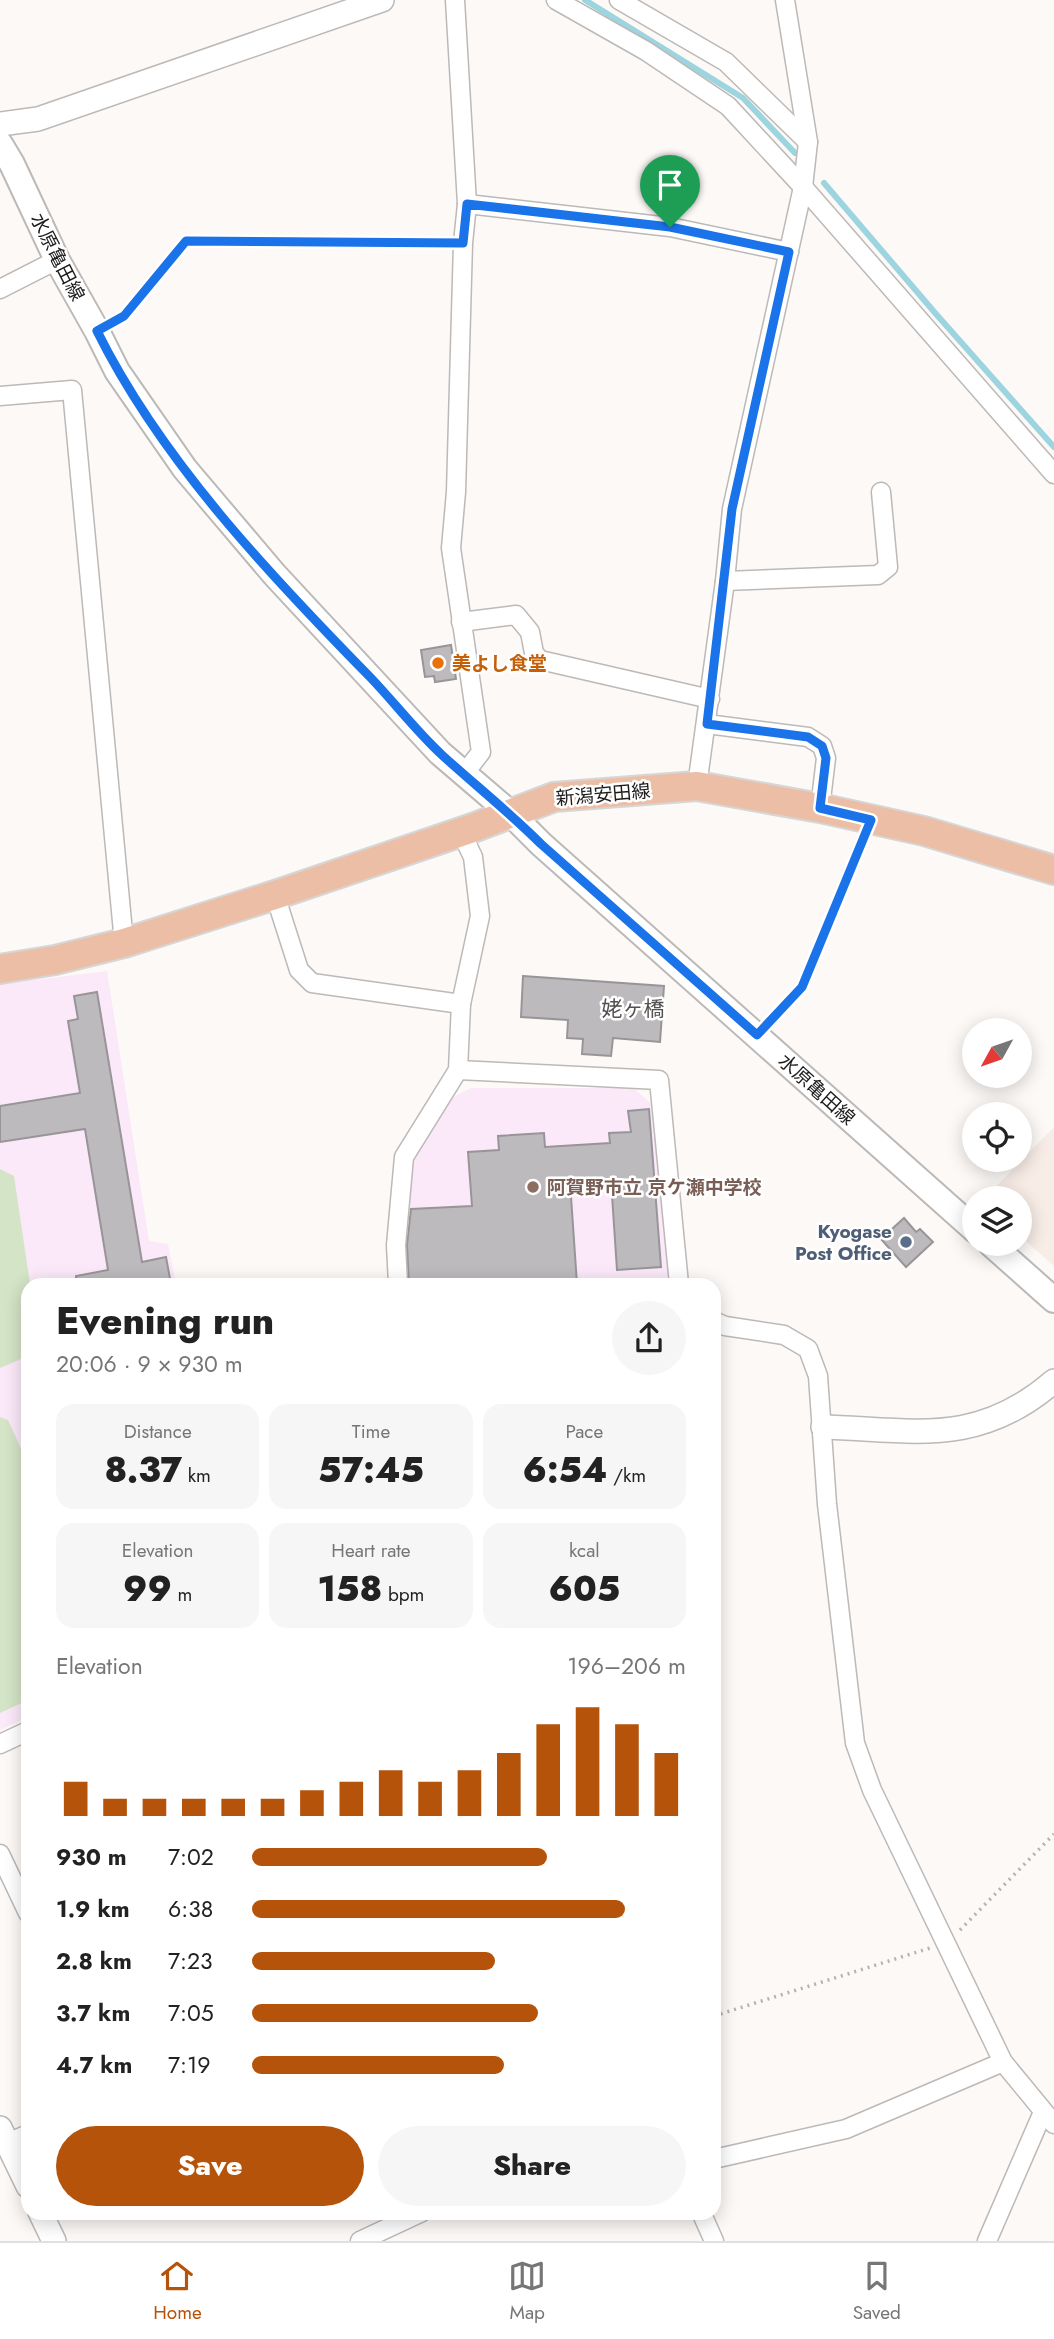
<!DOCTYPE html>
<meta charset="utf-8">
<style>
:root{--surface:#fff;--page:#f6f6f6;--text:#222;--muted:#767676;--line:#e0e0e0;--accent:#b45309}
body{margin:0;font-family:Jost,"Noto Sans JP",sans-serif;background:var(--page);color:var(--text);height:100vh;display:flex;flex-direction:column;font-size:26px;white-space:nowrap}
*{box-sizing:border-box;margin:0}
p{font-size:23px;color:var(--muted)}
.icon{flex:none;width:38px;height:38px;fill:none;stroke:currentColor;stroke-width:2;stroke-linecap:round;stroke-linejoin:round}
.map{position:relative;flex:1;overflow:hidden}
.side{position:absolute;left:21px;top:1278px;width:700px;height:942px;display:flex;flex-direction:column;background:var(--surface);border-radius:21px;box-shadow:0 4px 18px #0003}
.side>*{flex:none}
.needle{width:46px;rotate:230deg}
.buttons{position:absolute;left:962px;top:1018px;display:grid;gap:14px}
.buttons a{display:grid;place-items:center;width:70px;height:70px;border-radius:50%;background:var(--surface);box-shadow:0 4px 18px #0003;font-size:35px}
.pin{position:absolute;display:grid;place-items:center;width:60px;height:60px;color:#fff;margin:-72px -30px;border-radius:50% 50% 50% 0;rotate:-45deg;box-shadow:0 0 7px #0007}
.pin .icon{rotate:45deg}
.round{display:grid;place-items:center;flex:none;width:74px;height:74px;border-radius:37px;background:var(--page)}
.headline{display:flex;align-items:center;justify-content:space-between;height:119px;padding:0 35px}
h1{font-size:38px;font-weight:800;line-height:52px}
.figures{display:grid;grid-template-columns:repeat(3,1fr);gap:10px;height:119px;padding:7px 35px}
.figures div{display:grid;align-content:center;border-radius:18px;background:var(--page);text-align:center}
.figures b{font-size:35px;font-weight:800}
.figures small{font-size:19px;font-weight:400}
.figures p{font-size:19px}
.chart{height:196px;padding:14px 35px}
.chart p{display:flex;justify-content:space-between}
.chart svg{width:100%;height:126px;margin-top:7px;stroke:var(--accent);stroke-width:6}
.primary-button{display:flex;gap:14px;margin-top:auto;padding:14px 35px}
.primary-button a{flex:1;height:80px;border-radius:42px;background:var(--accent);color:#fff;font-size:28px;font-weight:800;line-height:80px;text-align:center}
.primary-button a+a{background:var(--page);color:var(--text)}
ul{padding:0 35px;list-style:none;font-size:23px}
li{display:grid;grid-template-columns:112px 84px 1fr;align-items:center;height:52px}
li i{height:18px;border-radius:9px;background:var(--accent)}
.dock{display:flex;justify-content:space-around;align-items:center;height:98px;border-top:2px solid var(--line);background:var(--surface);font-size:19px;color:var(--muted)}
.dock a{display:grid;justify-items:center;gap:4px}
.dock .on{color:var(--accent)}
.map>svg:first-child{display:block}
</style>
<div class="map">
<svg width="1054" height="2241" viewBox="0 0 1054 2241">
<rect width="100%" height="100%" fill="#fcf9f7"/>
<path fill="#f7ece6" d="M1054,1127V1266L1020,1236V1199H984Z"/>
<g fill="#fbe9fa">
<path d="M107,971L149,1241L168,1244L176,1284H28V1717L0,1730V984Z"/>
<path d="M471,1088H633L653,1105L669,1284H406L401,1224L410,1150L440,1104Z"/>
</g>
<g fill="#d4e4c6">
<path d="M0,1169L14,1176L30,1284H28V1356L0,1368Z"/>
<path d="M0,1417L8,1420L28,1464V1700L0,1713Z"/>
</g>
<g fill="none" stroke-linecap="round" stroke-linejoin="round">
<g stroke="#9cd5df" stroke-width="6">
<path d="M585,0L743,98L795,153"/>
<path d="M824,183L936,314L1054,447"/>
</g>
</g>
<g fill="#bdbabd" stroke="#989598" stroke-width="2">
<path d="M451,645L456,679L435,682L434,676L425,677L421,650Z"/>
<path d="M523,976L664,986L660,1042L613,1038L611,1056L582,1054L583,1039L567,1038L568,1020L521,1017Z"/>
<path d="M97,992L142,1262L166,1257L171,1284H76V1276L108,1270L85,1129L0,1142V1106L80,1093L68,1021L78,1019L74,996Z"/>
<path d="M649,1109L661,1267L617,1270L611,1180L570,1182L577,1284H409L407,1245L411,1209L472,1206L468,1152L499,1150L498,1136L544,1133L545,1147L610,1143L609,1133L631,1132L628,1111Z"/>
<path d="M904,1218L916,1232L920,1229L933,1242L906,1267L881,1239Z"/>
</g>
<g fill="none" stroke-linecap="round" stroke-linejoin="round">
<defs>
<path id="service" d="M758,1034L802,987L869,823"/>
<g id="minor">
<path d="M455,0L467,204L463,243L456,492L451,548L481,752L464,774"/>
<path d="M556,0L646,51L728,106L803,187L1054,474"/>
<path d="M619,0L726,62L808,142"/>
<path d="M467,204L670,227L789,252"/>
<path d="M0,289L57,260"/>
<path d="M0,396L72,390L124,943"/>
<path d="M725,581L878,575L888,567L881,492"/>
<path d="M461,622L516,615L530,632L534,653L540,660L710,699"/>
<path d="M707,724L808,737L822,746L826,758L820,808"/>
<path d="M697,786L725,581L732,509L803,187L808,142L785,0"/>
<path d="M275,895L299,970L312,983L461,1004"/>
<path d="M458,1070L659,1080L679,1284"/>
<path d="M398,1284L396,1245L404,1157L458,1070L461,1004L480,916L473,857L461,832"/>
<path d="M714,1321L725,1326L784,1335L808,1349L818,1376L827,1504L855,1743L872,1790L1003,2062L1054,2124"/>
<path d="M0,1744L28,1731"/>
<path d="M0,1854L28,1913"/>
<path d="M8,2143L28,2134"/>
<path d="M714,2159L846,2129L1003,2062"/>
<path d="M701,2212L714,2241"/>
<path d="M360,2241L422,2212"/>
<path d="M987,2241L1043,2112"/>
</g>
<g id="tertiary">
<path d="M0,124L38,119L382,0"/>
<path d="M823,1427C915,1430 978,1447 1054,1381"/>
<path d="M0,2128L28,2186"/>
<path d="M40,2212L54,2241"/>
</g>
<g id="secondary">
<path d="M0,144L12,164L57,260L97,331L117,371L185,469L274,574L440,753L510,813L541,844L975,1230"/>
<path d="M991,1244L1054,1300"/>
</g>
<path id="primary" d="M0,969L55,960L124,943L275,895L470,829L554,797L697,786L820,808L924,831L1054,870"/>
</defs>
<use href="#service" stroke="#bcb9b7" stroke-width="12"/>
<use href="#minor" stroke="#bcb9b7" stroke-width="21"/>
<use href="#tertiary" stroke="#bcb9b7" stroke-width="26"/>
<use href="#secondary" stroke="#bcb9b7" stroke-width="28"/>
<use href="#primary" stroke="#d6d6d6" stroke-width="32"/>
<g stroke="#b5b2b1" stroke-width="3.5" stroke-dasharray="2 5" stroke-linecap="butt">
<path d="M115,321L124,316L186,241L445,243"/>
<path d="M960,1930L1054,1834"/>
<path d="M714,2016L930,1948"/>
</g>
<use href="#service" stroke="#fff" stroke-width="9"/>
<use href="#minor" stroke="#fff" stroke-width="18"/>
<use href="#tertiary" stroke="#fff" stroke-width="23"/>
<use href="#secondary" stroke="#fff" stroke-width="24"/>
<use href="#primary" stroke="#ecbea6" stroke-width="28"/>
</g>
<g fill="none" stroke-linecap="round" stroke-linejoin="round">
<defs>
<path id="route" d="M467,204L670,227L789,252L732,509L707,724L808,737L822,746L826,758L820,808L871,820L802,987L757,1035L541,844C509,812 475,785 442,755C416,731 394,702 370,677C269,574 161,460 97,331L124,316L186,241L463,243Z"/>
</defs>
<use href="#route" stroke="#fff" stroke-width="14"/>
<use href="#route" stroke="#1a73e8" stroke-width="9"/>
</g>
<circle fill="#e8710a" stroke="#fff" stroke-width="2.5" cx="438" cy="663" r="7"/>
<circle fill="#8d6e63" stroke="#fff" stroke-width="2.5" cx="533" cy="1187" r="7"/>
<circle fill="#5c6f8a" stroke="#fff" stroke-width="2.5" cx="906" cy="1242" r="7"/>
<g text-anchor="middle" stroke-width="5" stroke-linejoin="round" paint-order="stroke">
<g font-size="19" fill="#1d1c1b" stroke="#fff">
<text transform="translate(58 257) rotate(63)" y="7">水原亀田線</text>
<text transform="translate(603 794) rotate(-5)" y="7">新潟安田線</text>
<text transform="translate(817 1089) rotate(42)" y="7">水原亀田線</text>
</g>
<g font-size="19" font-weight="bold" fill="#c56008" stroke="#fff" text-anchor="start">
<text x="452" y="670">美よし食堂</text>
</g>
<g font-size="19" font-weight="bold" fill="#785e54" stroke="#fff" text-anchor="start">
<text x="547" y="1194">阿賀野市立 京ケ瀬中学校</text>
</g>
<g font-size="19" font-weight="bold" fill="#4e5e75" stroke="#fff" text-anchor="end">
<text x="892" y="1238">Kyogase<tspan x="892" dy="22">Post Office</tspan></text>
</g>
<g font-size="21" fill="#53504f" stroke="#fff">
<text x="633" y="1016">姥ヶ橋</text>
</g>
</g>
</svg>
<div class="buttons">
<a><svg class="needle" viewBox="-14 -14 28 28"><path d="M0-13l5 13h-10z" fill="#e53935"/><path d="M0 13l5-13h-10z" fill="#767676"/></svg></a>
<a><svg class="icon" aria-label="locate" viewBox="0 0 24 24"><circle cx="12" cy="12" r="6"/><path d="M12 2v4M12 18v4M2 12h4M18 12h4"/></svg></a>
<a><svg class="icon" aria-label="layers" viewBox="0 0 24 24"><path d="M12 4l9 5-9 5-9-5zM3 14l9 5 9-5"/></svg></a>
</div>
<div class="pin" style="left:670px;top:227px;background:#1e9e55"><svg class="icon" aria-label="arrive" viewBox="0 0 24 24"><path d="M6 21V4h12l-3 4 3 4H6"/></svg></div>
<section class="side">
<div class="headline"><div><h1>Evening run</h1><p>20:06 · 9 × 930 m</p></div><a class="round"><svg class="icon" aria-label="share" viewBox="0 0 24 24"><path d="M12 15V3M7 8l5-5 5 5M5 13v7h14v-7"/></svg></a></div>
<div class="figures">
<div><p>Distance</p><b>8.37<small> km</small></b></div>
<div><p>Time</p><b>57:45</b></div>
<div><p>Pace</p><b>6:54<small> /km</small></b></div>
</div>
<div class="figures">
<div><p>Elevation</p><b>99<small> m</small></b></div>
<div><p>Heart rate</p><b>158<small> bpm</small></b></div>
<div><p>kcal</p><b>605</b></div>
</div>
<div class="chart"><p><span>Elevation</span>196–206 m</p>
<svg viewBox="0 0 160 44" preserveAspectRatio="none"><path d="M5 44V32M15 44V38M25 44V38M35 44V38M45 44V38M55 44V38M65 44V35M75 44V32M85 44V28M95 44V32M105 44V28M115 44V22M125 44V12M135 44V6M145 44V12M155 44V22"/></svg>
</div>
<ul>
<li><b>930 m</b>7:02<i style="width:68%"></i></li>
<li><b>1.9 km</b>6:38<i style="width:86%"></i></li>
<li><b>2.8 km</b>7:23<i style="width:56%"></i></li>
<li><b>3.7 km</b>7:05<i style="width:66%"></i></li>
<li><b>4.7 km</b>7:19<i style="width:58%"></i></li>
</ul>
<div class="primary-button"><a>Save</a><a>Share</a></div>
</section>
</div>
<nav class="dock">
<a class="on"><svg class="icon" aria-label="home" viewBox="0 0 24 24"><path d="M3 11l9-7 9 7M6 9v11h12V9"/></svg>Home</a>
<a><svg class="icon" aria-label="map" viewBox="0 0 24 24"><path d="M3 6l6-2 6 2 6-2v14l-6 2-6-2-6 2zM9 4v14M15 6v14"/></svg>Map</a>
<a><svg class="icon" aria-label="saved" viewBox="0 0 24 24"><path d="M7 4h10v16l-5-4-5 4z"/></svg>Saved</a>
</nav>
